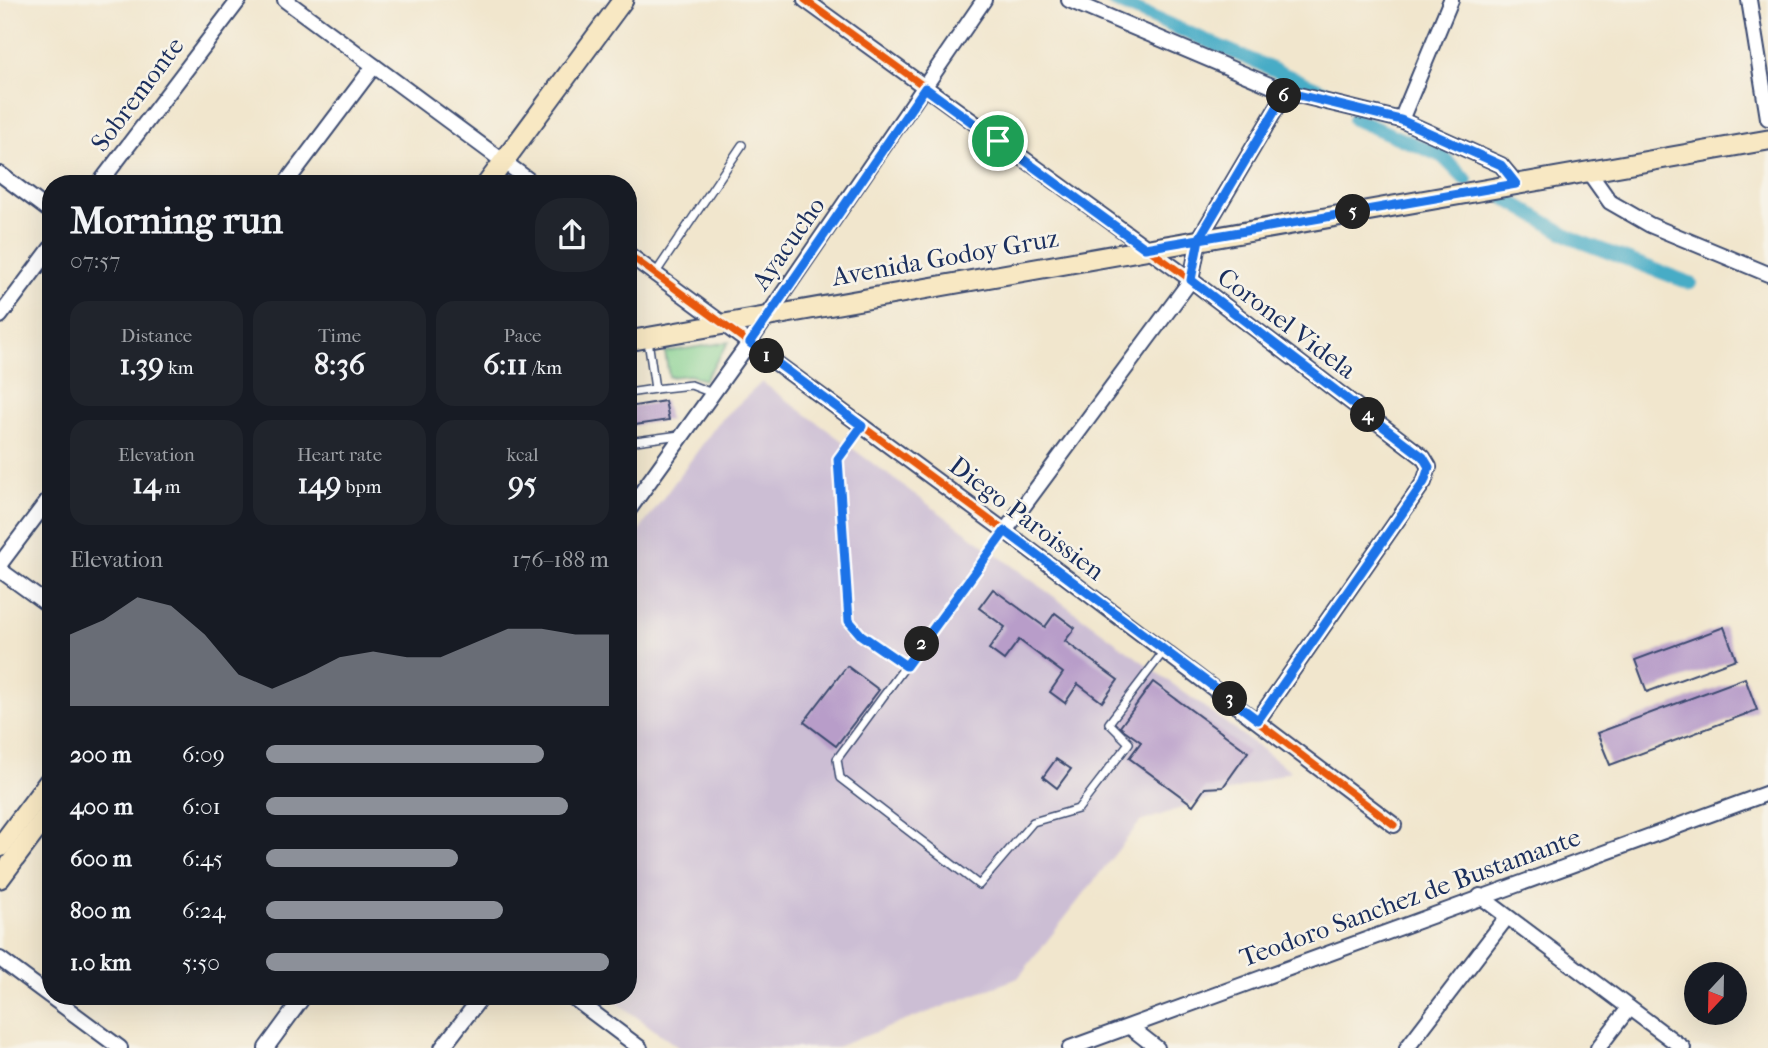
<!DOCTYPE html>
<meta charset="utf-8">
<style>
:root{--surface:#171b24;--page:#20242c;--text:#f1f3f6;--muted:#9ea1a6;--accent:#8c9099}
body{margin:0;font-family:"IM FELL French Canon",serif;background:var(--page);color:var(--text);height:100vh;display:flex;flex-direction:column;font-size:26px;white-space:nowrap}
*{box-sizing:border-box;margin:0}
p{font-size:23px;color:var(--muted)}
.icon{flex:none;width:38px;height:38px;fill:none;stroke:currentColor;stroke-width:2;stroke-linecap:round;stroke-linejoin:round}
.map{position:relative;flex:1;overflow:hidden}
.drawer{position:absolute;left:42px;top:175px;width:595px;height:830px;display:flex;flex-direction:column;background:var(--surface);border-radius:28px;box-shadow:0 7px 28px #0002}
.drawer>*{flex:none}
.needle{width:46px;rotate:202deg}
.buttons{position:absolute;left:1684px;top:962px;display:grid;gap:14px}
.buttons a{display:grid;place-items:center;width:63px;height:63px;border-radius:50%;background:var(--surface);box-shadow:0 7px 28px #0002;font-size:35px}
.pin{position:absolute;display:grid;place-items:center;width:60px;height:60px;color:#fff;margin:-30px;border:4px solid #fff;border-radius:50%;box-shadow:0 2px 7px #0007}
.km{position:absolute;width:35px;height:35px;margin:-18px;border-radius:50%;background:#222;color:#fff;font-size:19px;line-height:35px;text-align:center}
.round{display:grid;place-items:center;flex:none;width:74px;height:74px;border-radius:28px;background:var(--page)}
.overview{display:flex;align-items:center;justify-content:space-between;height:119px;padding:0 28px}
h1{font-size:38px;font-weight:800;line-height:52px}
.metrics{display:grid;grid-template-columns:repeat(3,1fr);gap:10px;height:119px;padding:7px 28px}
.metrics div{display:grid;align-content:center;border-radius:18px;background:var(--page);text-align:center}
.metrics b{font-size:30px;font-weight:800}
.metrics small{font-size:19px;font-weight:400}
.metrics p{font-size:19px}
.chart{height:196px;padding:14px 28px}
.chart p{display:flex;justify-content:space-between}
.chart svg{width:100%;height:126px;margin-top:7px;fill:var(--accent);opacity:.7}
ul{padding:0 28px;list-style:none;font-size:23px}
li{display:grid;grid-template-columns:112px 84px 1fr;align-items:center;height:52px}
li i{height:18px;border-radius:9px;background:var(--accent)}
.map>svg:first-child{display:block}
</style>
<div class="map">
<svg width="1768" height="1048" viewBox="0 0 1768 1048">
<rect width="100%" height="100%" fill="#f7f3e8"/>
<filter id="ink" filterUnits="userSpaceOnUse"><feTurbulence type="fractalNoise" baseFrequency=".0143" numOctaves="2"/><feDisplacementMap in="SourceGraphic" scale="14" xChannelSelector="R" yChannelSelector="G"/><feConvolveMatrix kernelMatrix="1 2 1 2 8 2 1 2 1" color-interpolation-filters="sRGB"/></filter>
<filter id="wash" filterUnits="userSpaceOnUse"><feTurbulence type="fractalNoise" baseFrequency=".00686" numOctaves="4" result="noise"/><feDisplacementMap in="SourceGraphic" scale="28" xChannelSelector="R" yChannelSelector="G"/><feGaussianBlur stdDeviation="1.57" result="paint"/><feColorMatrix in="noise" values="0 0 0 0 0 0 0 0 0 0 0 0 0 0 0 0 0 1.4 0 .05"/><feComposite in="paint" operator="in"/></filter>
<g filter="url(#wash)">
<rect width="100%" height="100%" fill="#f1e6cd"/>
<path fill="#ccbed4" d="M762,382L1291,771L1140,822L1018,978L834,1048H679L608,996H628V546L718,423Z"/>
<path fill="#83cf8e" stroke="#4f7f76" stroke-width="2" d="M729,342L704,380L690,375L669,377L665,352Z"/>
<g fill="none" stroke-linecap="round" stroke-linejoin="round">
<g stroke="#46acc6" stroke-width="14">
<path d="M1112,0L1337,97"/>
<path d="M1354,119L1442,156L1466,180"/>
<path d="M1501,196L1576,240L1690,283"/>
</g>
</g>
<g id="blocks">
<g fill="#b89dc9">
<path d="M665,401L669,420L628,426V407Z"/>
<path d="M993,589L1045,627L1055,613L1075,628L1065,641L1118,680L1102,702L1078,684L1065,703L1050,692L1063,673L1019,640L1004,660L989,649L1005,627L979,608Z"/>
<path d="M1724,627L1736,659L1647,692L1635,660Z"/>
<path d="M847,666L879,690L836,746L804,722Z"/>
<path d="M1745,678L1757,710L1610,765L1597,733Z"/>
<path d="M1153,682L1248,752L1223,787L1205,788L1193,805L1129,758L1141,742L1120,727Z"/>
<path d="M1056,759L1071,769L1057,788L1043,777Z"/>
</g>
</g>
</g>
<g filter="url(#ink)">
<use href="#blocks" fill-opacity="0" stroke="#3b4a6f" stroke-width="2"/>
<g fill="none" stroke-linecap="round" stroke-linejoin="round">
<defs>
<g id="service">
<path d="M655,274L742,145"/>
<path d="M655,389L691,385L712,393"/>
<path d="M628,393L655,389L648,340"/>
<path d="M861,426L838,459L849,621L861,635L906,666"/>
<path d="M628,442L680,435"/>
<path d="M1005,531L837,759L840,778L979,885L1033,822L1078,809L1129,743L1109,723L1164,651"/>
</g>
<g id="minor">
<path d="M285,0L534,184"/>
<path d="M805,0L1191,280L1423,457L1429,467L1424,482L1258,720"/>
<path d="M1069,0L1286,92L1401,120L1501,165L1516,183"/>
<path d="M1749,0L1768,118"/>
<path d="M1401,120L1451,0"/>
<path d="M1588,171L1610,202L1650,225L1768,274"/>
<path d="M0,174L51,212"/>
<path d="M99,184L239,0"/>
<path d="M285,184L374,66"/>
<path d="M628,254L1005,531L1394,825"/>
<path d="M0,316L51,248"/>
<path d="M628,511L749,343L984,0"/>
<path d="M1005,531L1191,280L1199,239L1286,92"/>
<path d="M0,564L51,496"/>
<path d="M0,570L51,607"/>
<path d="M1480,896L1683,1048"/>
<path d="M0,959L120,1048"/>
<path d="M571,996L640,1048"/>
<path d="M1130,1027L1157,1048"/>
<path d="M266,1048L304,996"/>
<path d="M442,1048L482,996"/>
<path d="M1070,1048L1768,793"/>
<path d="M1407,1048L1507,917"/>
<path d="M1598,1048L1629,1008"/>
</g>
<g id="secondary">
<path d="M487,184L623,0"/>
<path d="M628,341L1768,140"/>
<path d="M0,847L51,779"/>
<path d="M0,878L51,810"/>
</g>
</defs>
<use href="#service" stroke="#3b4a6f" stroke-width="10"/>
<use href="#minor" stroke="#3b4a6f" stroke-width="18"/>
<use href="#secondary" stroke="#3b4a6f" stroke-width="23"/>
<use href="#service" stroke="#fff" stroke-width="7"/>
<use href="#minor" stroke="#fff" stroke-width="14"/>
<use href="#secondary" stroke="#f8e8c3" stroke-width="19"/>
<defs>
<g id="cycleway">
<path d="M805,0L1191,280L1423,457L1429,467L1424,482L1258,720"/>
<path d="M628,254L1005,531L1394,825"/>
</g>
</defs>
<use href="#cycleway" stroke="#f7f3e8" stroke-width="11"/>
<use href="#cycleway" stroke="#e8590c" stroke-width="7"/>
</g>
</g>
<g fill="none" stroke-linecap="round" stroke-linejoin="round" filter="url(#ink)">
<defs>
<path id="route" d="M998,141L925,88L750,343L862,426L838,459L849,621L861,635L906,666L1005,531L1258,720L1424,482L1429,467L1423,457L1191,280L1199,239L1516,184L1501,165L1401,120L1286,92L1199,239L1145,248L998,141"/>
</defs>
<use href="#route" stroke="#fff" stroke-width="14"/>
<use href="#route" stroke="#1a73e8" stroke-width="9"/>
</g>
<g text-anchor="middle" stroke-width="5" stroke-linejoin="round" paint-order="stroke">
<g font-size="26" fill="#1b2f5e" stroke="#f7f3e8">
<text transform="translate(137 94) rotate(-53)" y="9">Sobremonte</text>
<text transform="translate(788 243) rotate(-55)" y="9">Ayacucho</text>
<text transform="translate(945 257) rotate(-10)" y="9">Avenida Godoy Gruz</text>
<text transform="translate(1287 323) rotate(37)" y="9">Coronel Videla</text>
<text transform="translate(1027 518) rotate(37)" y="9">Diego Paroissien</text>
<text transform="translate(1410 897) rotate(-20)" y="9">Teodoro Sanchez de Bustamante</text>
</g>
</g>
</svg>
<div class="buttons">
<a><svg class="needle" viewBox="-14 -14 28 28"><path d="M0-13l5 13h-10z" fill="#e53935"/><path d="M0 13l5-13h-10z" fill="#9ea1a6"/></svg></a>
</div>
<div class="pin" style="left:998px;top:141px;background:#1e9e55"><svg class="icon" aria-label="arrive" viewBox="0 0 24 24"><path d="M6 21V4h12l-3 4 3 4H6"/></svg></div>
<b class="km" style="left:767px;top:356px">1</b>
<b class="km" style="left:922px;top:644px">2</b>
<b class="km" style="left:1230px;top:699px">3</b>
<b class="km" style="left:1368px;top:415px">4</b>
<b class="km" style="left:1353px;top:212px">5</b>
<b class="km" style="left:1284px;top:96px">6</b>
<section class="drawer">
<div class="overview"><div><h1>Morning run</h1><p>07:57</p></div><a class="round"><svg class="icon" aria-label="share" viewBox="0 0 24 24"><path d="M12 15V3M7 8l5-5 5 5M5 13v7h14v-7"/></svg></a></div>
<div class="metrics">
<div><p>Distance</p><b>1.39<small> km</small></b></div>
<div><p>Time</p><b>8:36</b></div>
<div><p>Pace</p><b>6:11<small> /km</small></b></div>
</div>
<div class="metrics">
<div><p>Elevation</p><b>14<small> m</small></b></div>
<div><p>Heart rate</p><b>149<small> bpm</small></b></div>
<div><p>kcal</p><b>95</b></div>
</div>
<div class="chart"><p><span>Elevation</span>176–188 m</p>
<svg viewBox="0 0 160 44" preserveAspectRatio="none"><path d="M0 44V19L10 14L20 6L30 9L40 19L50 33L60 38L70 33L80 27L90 25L100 27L110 27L120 22L130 17L140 17L150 19L160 19V44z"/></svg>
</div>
<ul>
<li><b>200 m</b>6:09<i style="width:81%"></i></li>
<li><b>400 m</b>6:01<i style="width:88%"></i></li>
<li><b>600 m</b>6:45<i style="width:56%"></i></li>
<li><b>800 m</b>6:24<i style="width:69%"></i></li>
<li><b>1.0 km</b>5:50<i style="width:100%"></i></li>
</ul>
</section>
</div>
